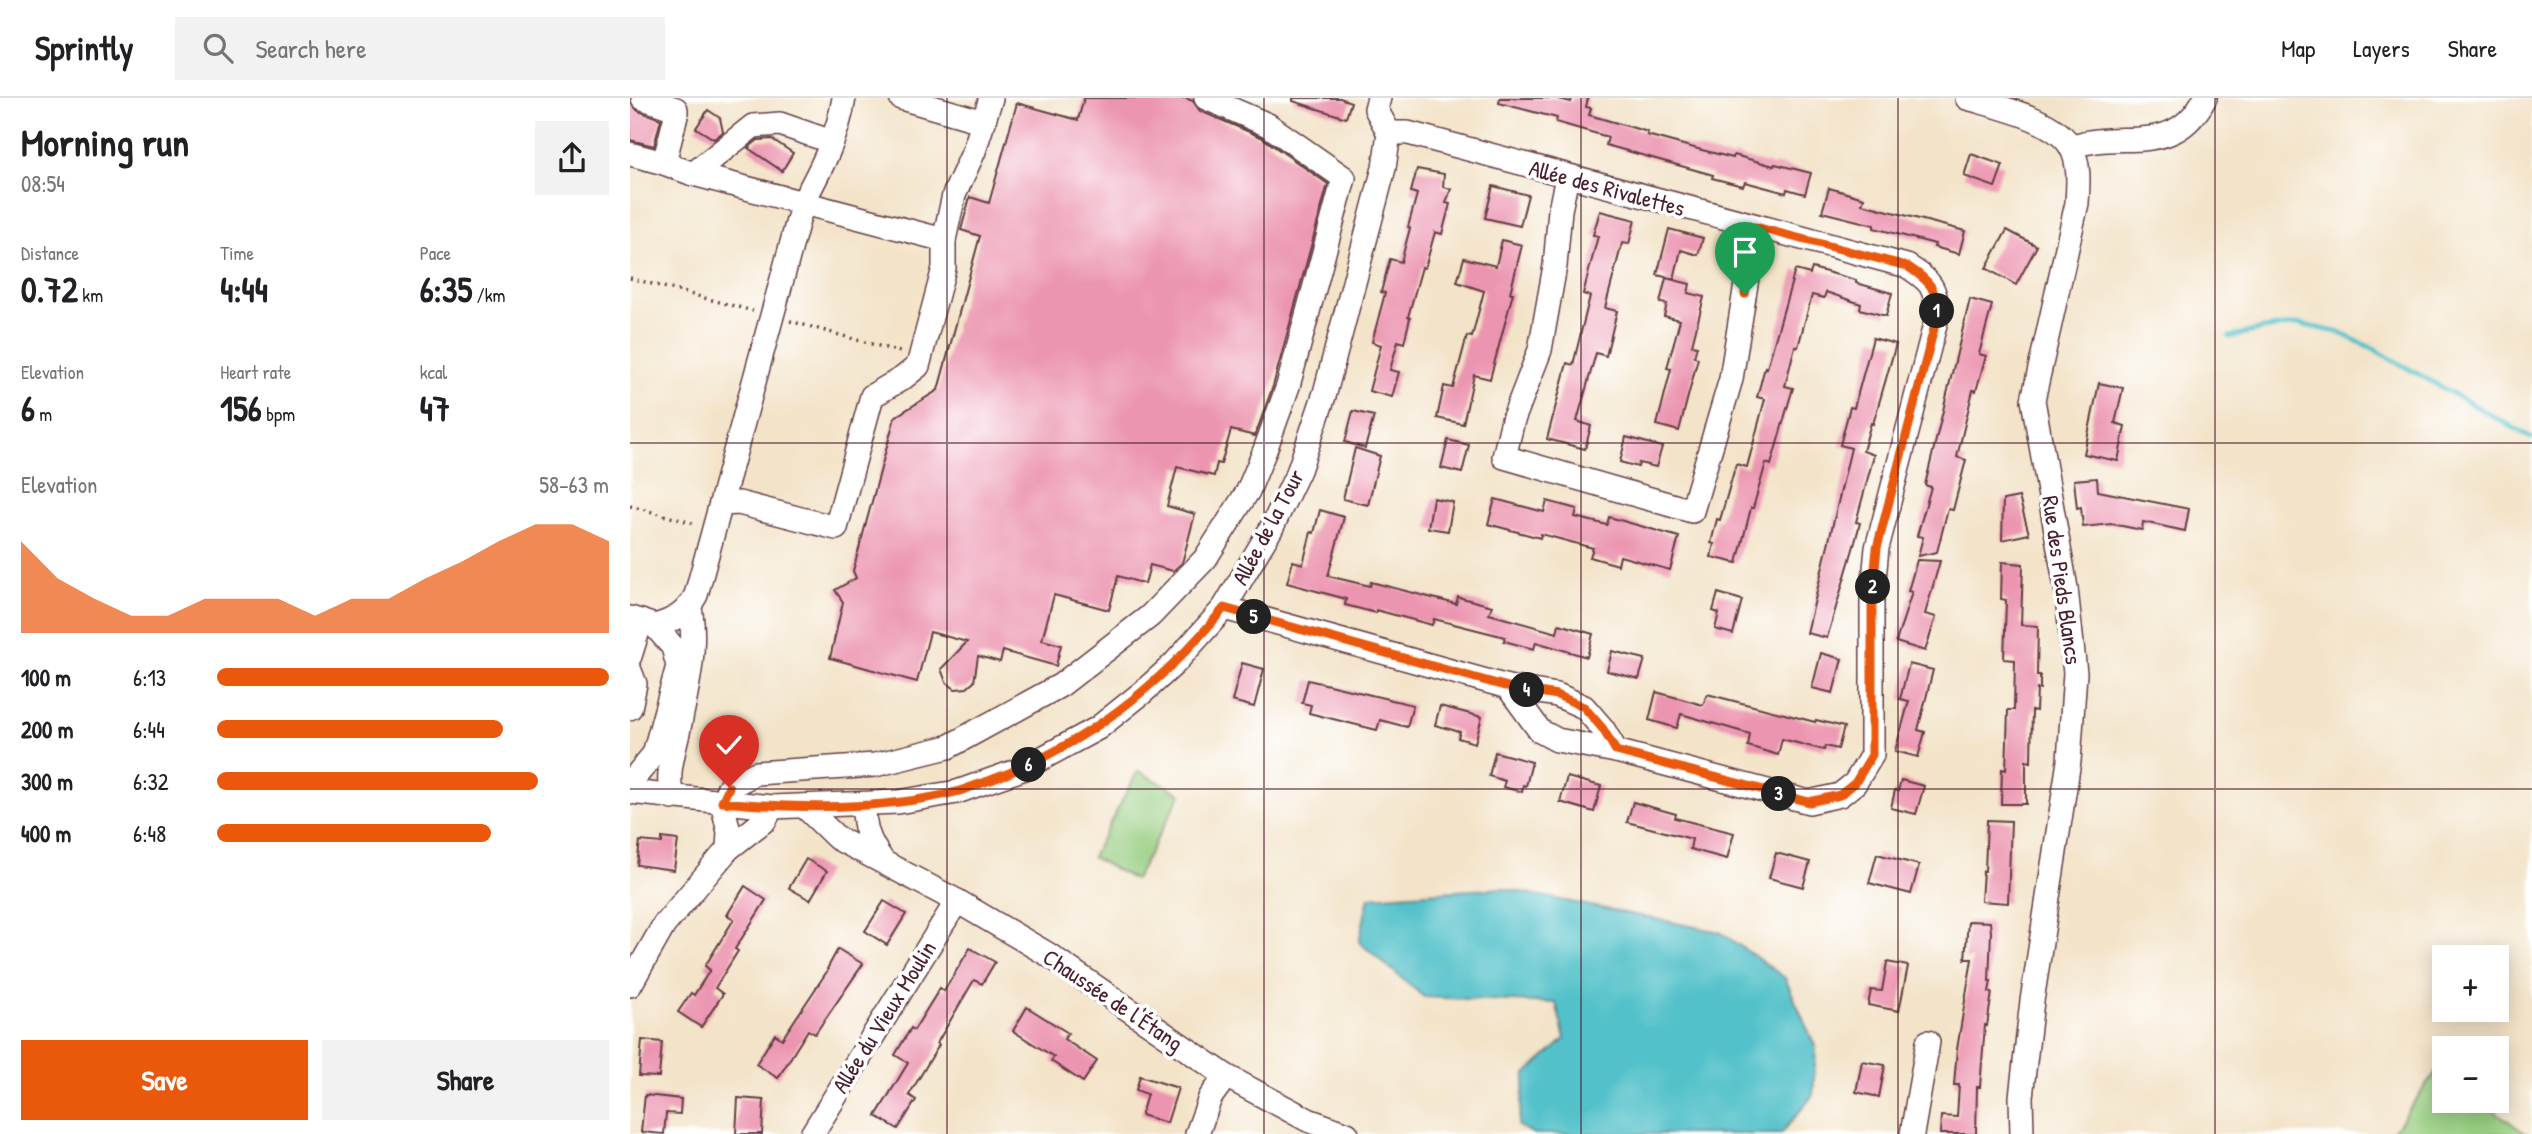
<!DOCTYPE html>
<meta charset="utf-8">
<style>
:root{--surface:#fff;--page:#f2f2f2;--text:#202124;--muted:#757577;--line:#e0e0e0;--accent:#ea580c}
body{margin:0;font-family:"Patrick Hand",sans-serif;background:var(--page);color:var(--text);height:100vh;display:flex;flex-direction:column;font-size:26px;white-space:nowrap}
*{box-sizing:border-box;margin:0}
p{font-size:23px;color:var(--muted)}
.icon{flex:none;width:38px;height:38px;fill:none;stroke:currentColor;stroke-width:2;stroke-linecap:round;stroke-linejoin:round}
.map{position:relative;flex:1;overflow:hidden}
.drawer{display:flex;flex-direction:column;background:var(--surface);width:630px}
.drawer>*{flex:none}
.tools{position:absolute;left:1802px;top:847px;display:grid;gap:14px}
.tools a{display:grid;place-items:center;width:77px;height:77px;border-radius:0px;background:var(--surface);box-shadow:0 4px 18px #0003;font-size:35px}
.pin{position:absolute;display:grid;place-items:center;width:60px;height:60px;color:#fff;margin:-72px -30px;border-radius:50% 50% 50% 0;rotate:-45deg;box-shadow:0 0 7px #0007}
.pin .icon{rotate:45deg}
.km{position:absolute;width:35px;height:35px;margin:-18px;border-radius:50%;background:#222;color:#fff;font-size:19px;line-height:35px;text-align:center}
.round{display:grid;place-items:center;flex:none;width:74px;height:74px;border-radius:0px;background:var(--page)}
.headline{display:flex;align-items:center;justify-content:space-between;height:119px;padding:0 21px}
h1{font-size:38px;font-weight:800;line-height:52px}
.figures{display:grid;grid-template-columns:repeat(3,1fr);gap:10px;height:119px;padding:7px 21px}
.figures div{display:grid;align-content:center}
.figures b{font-size:35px;font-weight:800}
.figures small{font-size:19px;font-weight:400}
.figures p{font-size:19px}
.chart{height:196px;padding:14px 21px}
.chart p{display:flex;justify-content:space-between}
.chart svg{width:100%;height:126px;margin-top:7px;fill:var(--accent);opacity:.7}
.action{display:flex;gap:14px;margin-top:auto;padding:14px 21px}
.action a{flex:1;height:80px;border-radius:0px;background:var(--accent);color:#fff;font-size:28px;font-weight:800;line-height:80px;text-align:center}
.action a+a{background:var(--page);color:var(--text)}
ul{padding:0 21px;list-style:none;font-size:23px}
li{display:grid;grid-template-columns:112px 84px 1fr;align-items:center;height:52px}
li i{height:18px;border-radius:9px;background:var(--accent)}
header{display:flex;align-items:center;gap:42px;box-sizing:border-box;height:98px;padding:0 35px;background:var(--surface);border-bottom:2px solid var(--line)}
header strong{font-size:33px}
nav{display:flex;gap:38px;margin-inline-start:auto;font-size:24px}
.search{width:490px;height:63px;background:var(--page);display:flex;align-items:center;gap:18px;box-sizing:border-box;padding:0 24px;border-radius:0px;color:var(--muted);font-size:26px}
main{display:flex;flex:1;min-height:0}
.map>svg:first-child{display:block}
</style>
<header>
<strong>Sprintly</strong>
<div class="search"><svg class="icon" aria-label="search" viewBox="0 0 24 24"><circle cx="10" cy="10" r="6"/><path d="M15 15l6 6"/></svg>Search here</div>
<nav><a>Map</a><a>Layers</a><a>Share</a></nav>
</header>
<main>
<section class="drawer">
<div class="headline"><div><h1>Morning run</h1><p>08:54</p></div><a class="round"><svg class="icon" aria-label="share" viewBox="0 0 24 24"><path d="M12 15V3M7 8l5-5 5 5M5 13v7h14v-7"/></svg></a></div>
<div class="figures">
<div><p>Distance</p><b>0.72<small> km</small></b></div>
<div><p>Time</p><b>4:44</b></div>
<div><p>Pace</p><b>6:35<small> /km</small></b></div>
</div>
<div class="figures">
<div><p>Elevation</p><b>6<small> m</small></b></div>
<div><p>Heart rate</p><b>156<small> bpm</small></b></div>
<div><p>kcal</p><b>47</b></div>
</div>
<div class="chart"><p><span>Elevation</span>58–63 m</p>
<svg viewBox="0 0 160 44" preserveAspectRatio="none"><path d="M0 44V12L10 25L20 32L30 38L40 38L50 32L60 32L70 32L80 38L90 32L100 32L110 25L120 19L130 12L140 6L150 6L160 12V44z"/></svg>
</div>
<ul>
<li><b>100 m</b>6:13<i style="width:100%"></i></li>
<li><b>200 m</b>6:44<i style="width:73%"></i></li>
<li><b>300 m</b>6:32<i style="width:82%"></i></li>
<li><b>400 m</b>6:48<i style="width:70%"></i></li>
</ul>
<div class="action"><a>Save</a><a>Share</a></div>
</section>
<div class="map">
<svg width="1902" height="1036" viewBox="0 0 1902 1036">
<rect width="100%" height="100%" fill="#fff"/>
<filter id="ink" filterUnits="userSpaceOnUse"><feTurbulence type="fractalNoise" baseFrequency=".0143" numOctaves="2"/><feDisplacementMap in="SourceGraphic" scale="14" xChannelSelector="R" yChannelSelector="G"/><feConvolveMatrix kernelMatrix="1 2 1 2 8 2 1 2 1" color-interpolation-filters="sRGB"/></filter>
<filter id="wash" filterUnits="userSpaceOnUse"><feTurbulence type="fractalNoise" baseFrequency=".00686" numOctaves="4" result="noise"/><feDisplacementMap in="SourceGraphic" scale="28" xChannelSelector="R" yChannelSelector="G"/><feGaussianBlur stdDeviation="1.57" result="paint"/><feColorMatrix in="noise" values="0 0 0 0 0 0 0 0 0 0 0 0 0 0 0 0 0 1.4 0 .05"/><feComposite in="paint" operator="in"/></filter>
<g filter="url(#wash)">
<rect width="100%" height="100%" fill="#f3e3c8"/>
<g fill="#97ce80" stroke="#707656" stroke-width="2">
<path d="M508,673L551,696L505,782L462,759Z"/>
<path d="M1808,971L1815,976V1003H1851L1896,1036H1761Z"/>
</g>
<path fill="#53c1c9" stroke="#4e707a" stroke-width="2" d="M871,790L1090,834L1155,880L1186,950L1183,997L1151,1036H904L888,1028L896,976L935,941L926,905L794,899L729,844L739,799Z"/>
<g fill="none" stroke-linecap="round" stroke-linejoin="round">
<path stroke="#53c1c9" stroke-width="5" d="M1599,239L1633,231L1669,226L1707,234L1740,249L1902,340"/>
</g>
<g id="blocks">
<g fill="#ec95b0">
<path d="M454,0H555L563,3L570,13L631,39L698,86L643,288L625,338L601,332L591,366L587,365L584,378L547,369L537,408L565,416L552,465L543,473L520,467L515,486L488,478L479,512L424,497L412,542L431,547L426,568L373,553L370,564L348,558L344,584L337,590L325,591L316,584L311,571L337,544L300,534L287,584L200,560L213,504L205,492L226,480L223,473L265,319L308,292L350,138L331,132L340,99L359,105L387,5L448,22Z"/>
<path d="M663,0H710L721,4L716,20L663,3Z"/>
<path d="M870,0H925L941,4L942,0H958L956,9L961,10L959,17L1018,34L1017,37L1068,51L1103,60L1104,57L1144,68L1145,66L1181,75L1175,96L1157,91L1156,95L1115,84L1113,88L1082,80L1083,77L976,47L978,39L926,24L927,20L869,5Z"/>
<path d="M0,4L8,13L31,21L24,48L0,42Z"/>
<path d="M78,12L90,20L93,34L84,41L66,30Z"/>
<path d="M142,41L163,55L152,73L118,50L128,42Z"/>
<path d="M1341,56L1373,67L1365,89L1334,78Z"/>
<path d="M787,71L814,76L813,89L821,91L816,105L820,106L812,136L805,134L795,170L792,169L778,219L780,220L774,245L768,243L760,272L769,274L762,299L739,293L751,247L742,244L755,195L751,194L760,161L771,164L780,130L778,129L787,96L781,94Z"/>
<path d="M863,88L898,97L890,128L855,120Z"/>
<path d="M1199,90L1234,100L1232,106L1335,133L1329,156L1304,149L1305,146L1244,130V127L1192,114Z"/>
<path d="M970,113L1005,122L999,146L992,145L975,210L987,213L976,258L966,255L947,323L961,328L955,351L917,341L937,265L943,267L960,198L953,196L968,138L963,137Z"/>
<path d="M1039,131L1073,140L1068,157L1051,152L1044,181L1027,177Z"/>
<path d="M1377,132L1407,148L1386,187L1356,170Z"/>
<path d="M872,142L892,147L880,195H883L860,281L844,277L833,326L807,320L814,288L823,290L837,238L842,239L854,193L827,184L834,160L866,168Z"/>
<path d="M1182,170L1226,182V185L1262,195L1256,218L1230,211L1231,206L1196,194L1194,200L1182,197L1168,249L1165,248L1155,288L1163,290L1158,307L1141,367L1136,365L1123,410H1121L1107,465L1081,459L1084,446L1081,445L1087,421L1090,422L1106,366L1117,369L1135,301L1127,299L1135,269L1137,270L1165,172L1180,176Z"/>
<path d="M1036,180L1060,186L1058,195L1074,199L1062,247L1067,248L1064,259L1068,260L1049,333L1027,327L1041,271L1037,270L1050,222L1034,218L1037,206L1030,205Z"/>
<path d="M1340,201L1362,207L1349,256L1356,258L1346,293L1343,292L1327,359L1336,362L1323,412L1318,411L1307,454L1288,458L1293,439L1287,438L1301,389L1295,387Z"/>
<path d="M1243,240L1266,246L1243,326L1241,325L1233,353L1244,357L1226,424L1230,425L1225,444L1197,540L1177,535L1221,350L1210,347L1220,309L1224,310Z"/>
<path d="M1469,285L1493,290L1485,325L1495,328L1488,363L1454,356Z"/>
<path d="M723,313L744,318L735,350L715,344Z"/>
<path d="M996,339L1032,349L1026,369L1009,365L1008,369L990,364Z"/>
<path d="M818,342L839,347L832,375L811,370Z"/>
<path d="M725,350L750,358L738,407L713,401Z"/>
<path d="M1467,380L1468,393L1559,411L1555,433L1513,424L1512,432L1482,426L1453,429L1451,409L1447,410L1444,382Z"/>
<path d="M1389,399L1399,436L1372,442L1373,402Z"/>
<path d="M803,400L823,404L818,433L798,430Z"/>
<path d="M865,401L914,414L917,403L947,411L945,419L977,427L979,419L1049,439L1040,472L990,458L988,467L960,459L963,450L911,436L910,440L858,426Z"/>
<path d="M690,412L714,419L698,478L740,488L741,484L826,506L828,499L862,508L859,516L927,535L929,526L963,536L957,559L906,544L904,551L874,543L875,539L804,521L802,527L746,512V515L715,507L716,501L657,485L663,463L673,466L681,434L684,435Z"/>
<path d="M1287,462L1310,463L1295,516L1306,519L1295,553L1266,544L1282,494L1278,493Z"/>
<path d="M1372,464L1393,466L1391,527L1408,528L1407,577H1410V591H1407L1406,613L1402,612L1401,664L1396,663V706H1371L1372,671L1376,672L1378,612H1384L1385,562L1374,561L1376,502L1371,501Z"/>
<path d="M1088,495L1112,502L1103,536L1085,531L1089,515L1083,513Z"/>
<path d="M982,553L1015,561L1009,581L977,573Z"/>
<path d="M1191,555L1212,561L1203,595L1182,590Z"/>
<path d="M612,565L634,571L624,609L602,603Z"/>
<path d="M1279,566L1303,572L1288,632L1295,634L1288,659L1265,653L1279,603L1270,601Z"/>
<path d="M678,582L783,607L777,629L750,622L747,632L679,615L681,607L672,605Z"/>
<path d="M1026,594L1073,607L1077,596L1185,624L1186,622L1214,629L1208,651L1195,648L1194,652L1152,641L1148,657L1118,648L1120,636L1051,616L1047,630L1019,622Z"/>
<path d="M810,608L852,619L845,645L828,640L830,634L805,627Z"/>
<path d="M865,654L902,664L896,688L893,687L892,694L873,689L875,683L859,678Z"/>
<path d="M937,679L971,688L964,714L930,704Z"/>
<path d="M1271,682L1294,688L1286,716L1261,710L1265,692L1268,693Z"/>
<path d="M1003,704L1046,716L1045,720L1104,735L1097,761L1060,751L1062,741L997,724Z"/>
<path d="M1357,722L1381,723L1378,805L1351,803L1353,773H1355Z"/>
<path d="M32,740L48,742L44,772L7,767L10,743L32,745Z"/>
<path d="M1146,755L1180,764L1173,789L1139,780Z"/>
<path d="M1247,756L1289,767L1281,796L1239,785Z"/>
<path d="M176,761L197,773L180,802L159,790Z"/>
<path d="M115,788L136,802L105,851L108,853L85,890L93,896L71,929L48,914L61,895L64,897L80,872L75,868L104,821L97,817Z"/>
<path d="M254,803L276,816L257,847L235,833Z"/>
<path d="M1338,823L1360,824L1361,834L1359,883H1361L1359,894H1362L1357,928L1355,927L1350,989H1347L1346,1036H1310L1311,1018L1327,1019L1329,987H1324L1327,951L1342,861H1335Z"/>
<path d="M340,850L365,864L352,886L344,882L307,945L309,947L279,997L286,1002L268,1031L246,1018L278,965L265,957L281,930L284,932L310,890L314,893Z"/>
<path d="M208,851L233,866L185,936L178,932L148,980L126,966L145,936L152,941L198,872L197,871Z"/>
<path d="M1257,864L1278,868L1269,913L1238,907L1241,892L1252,893Z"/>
<path d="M397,909L438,935L434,941L467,963L453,984L421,963L424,959L383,933Z"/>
<path d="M12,942L32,944L29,979L9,978Z"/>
<path d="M1232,963L1255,967L1249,999L1226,994Z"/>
<path d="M510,978L548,990L537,1025L511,1017L517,996L506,992Z"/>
<path d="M15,997L51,1001L50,1016L36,1015L34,1036L11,1034Z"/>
<path d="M108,1000L134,1002L132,1036H106Z"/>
</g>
</g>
</g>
<g filter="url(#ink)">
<use href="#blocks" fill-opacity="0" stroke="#633c43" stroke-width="2"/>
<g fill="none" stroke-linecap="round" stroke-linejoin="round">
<defs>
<g id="minor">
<path d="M13,0L46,11V18L34,65"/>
<path d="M271,0L354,24"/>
<path d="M749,0L746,11L759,35"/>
<path d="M1337,0C1368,9 1427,21 1442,51C1450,68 1448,87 1447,105L1403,302L1436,490L1445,575L1439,663L1402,903L1391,999L1392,1036"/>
<path d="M759,35H778L1277,168C1302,184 1306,189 1307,219L1247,450L1242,502V657L1225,685L1210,697L1179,704L986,653L927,642L910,633L878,589"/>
<path d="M1441,49C1491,30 1543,62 1575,0"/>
<path d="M0,56L34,65L63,76L314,142"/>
<path d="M63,76L123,28L150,26L202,44"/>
<path d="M937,79L930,112L925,168L910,252L883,322L874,359L1062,413L1101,281L1125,129"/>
<path d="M92,406L109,405L206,430L242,298L273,280L288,268L314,170V142L324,97L344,53L361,0"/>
<path d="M594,510L878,589L927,597L954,609L973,631L986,653"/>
<path d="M0,520L25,528L43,549L48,568L24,656L0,685"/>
<path d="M25,528C45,522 56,516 66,497L173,104C191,71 208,38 214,0"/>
<path d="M0,558L11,523"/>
<path d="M0,573L5,586L0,610"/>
<path d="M0,694L142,709L268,704L327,694L392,671L468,630L513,594L544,566L594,510L641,431L669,372L695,295L754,70L759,35"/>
<path d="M42,700C36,677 43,657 48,635C56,595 68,550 60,510"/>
<path d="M233,706C235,731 237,741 252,762"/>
<path d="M174,708L207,740L327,803L419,857L596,978L678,1022L717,1036"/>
<path d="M98,751L99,734L92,704L99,689L126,675L245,667L318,649L431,587L520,518L575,461L618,393L635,352L658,288L714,80L638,27L576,0"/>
<path d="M0,887L34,827L98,751L135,722L142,709"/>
<path d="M182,1036L327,803"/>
<path d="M567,1036L580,1000L596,978"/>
<path d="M1282,1036L1298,944"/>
</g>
</defs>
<use href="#minor" stroke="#633c43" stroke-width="26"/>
<g stroke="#633c43" stroke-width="3.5" stroke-dasharray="2 5" stroke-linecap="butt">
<path d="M0,180L123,213"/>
<path d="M160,223L270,254"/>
<path d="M0,408L66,426"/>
</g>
<use href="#minor" stroke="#fff" stroke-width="23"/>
</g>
</g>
<g fill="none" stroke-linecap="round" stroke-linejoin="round" filter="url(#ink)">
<defs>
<path id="route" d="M99,689L92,704C165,711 254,712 326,694C337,691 349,686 361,682C456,647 530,588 594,510L878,589L927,597L954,609L973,631L986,653L1179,704L1210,697L1225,685L1242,657V502L1247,450L1307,219C1306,189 1302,185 1277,168L1125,129L1115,196"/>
</defs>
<use href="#route" stroke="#fff" stroke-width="14"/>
<use href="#route" stroke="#ea580c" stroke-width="9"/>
</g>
<path fill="none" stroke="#4a1f2b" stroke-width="2" stroke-opacity="0.55" d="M317,0V1036M634,0V1036M951,0V1036M1268,0V1036M1585,0V1036M0,345H1902M0,691H1902"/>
<g text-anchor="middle" stroke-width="7" stroke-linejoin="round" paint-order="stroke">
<g font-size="23" fill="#4a1f2b" stroke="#fff">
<text transform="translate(977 90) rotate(15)" y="8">Allée des Rivalettes</text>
<text transform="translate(638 429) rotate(-62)" y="8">Allée de la Tour</text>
<text transform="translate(1432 482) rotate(82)" y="8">Rue des Pieds Blancs</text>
<text transform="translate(483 902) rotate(34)" y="8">Chaussée de l'Étang</text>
<text transform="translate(254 919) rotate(-58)" y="8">Allée du Vieux Moulin</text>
</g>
</g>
</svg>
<div class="tools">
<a>+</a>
<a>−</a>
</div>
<div class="pin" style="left:1115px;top:196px;background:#1e9e55"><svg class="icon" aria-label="arrive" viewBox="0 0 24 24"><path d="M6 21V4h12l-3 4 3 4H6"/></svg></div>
<div class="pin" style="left:99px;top:689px;background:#d93025"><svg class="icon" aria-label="check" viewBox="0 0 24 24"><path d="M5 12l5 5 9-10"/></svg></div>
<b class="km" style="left:1307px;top:213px">1</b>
<b class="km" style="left:1243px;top:489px">2</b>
<b class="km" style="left:1149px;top:696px">3</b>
<b class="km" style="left:897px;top:592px">4</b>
<b class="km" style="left:624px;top:519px">5</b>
<b class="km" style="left:399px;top:667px">6</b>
</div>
</main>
